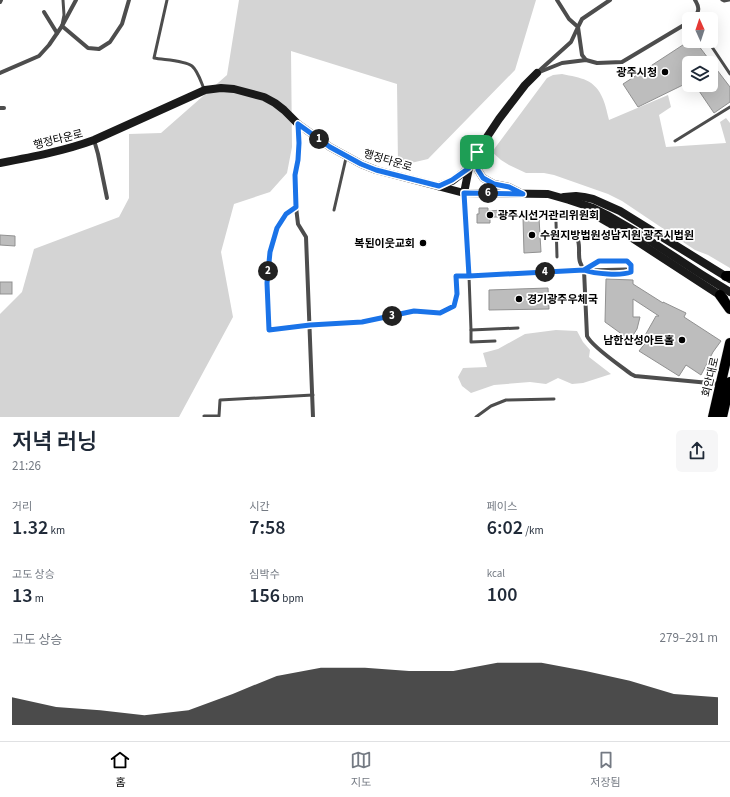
<!DOCTYPE html>
<html lang="ko">
<meta charset="utf-8">
<style>
:root{--surface:#fff;--page:#f6f6f7;--text:#1f2937;--muted:#747a83;--line:#e0e1e3;--accent:#000}
body{margin:0;font-family:"Source Sans 3","Noto Sans KR",sans-serif;background:var(--page);color:var(--text);height:100vh;display:flex;flex-direction:column;font-size:15px;white-space:nowrap}
*{box-sizing:border-box;margin:0}
p{font-size:13px;color:var(--muted)}
.icon{flex:none;width:22px;height:22px;fill:none;stroke:currentColor;stroke-width:2;stroke-linecap:round;stroke-linejoin:round}
.map{position:relative;height:417px;overflow:hidden}
.side{display:flex;flex-direction:column;background:var(--surface);flex:1}
.side>*{flex:none}
.needle{width:26px;rotate:357deg}
.tools{position:absolute;left:682px;top:12px;display:grid;gap:8px}
.tools a{display:grid;place-items:center;width:36px;height:36px;border-radius:6px;background:var(--surface);box-shadow:0 4px 16px #0002;font-size:20px}
.pin{position:absolute;display:grid;place-items:center;width:34px;height:34px;color:#fff;margin:-17px;border-radius:8px;box-shadow:0 2px 6px #0006}
.km{position:absolute;width:20px;height:20px;margin:-10px;border-radius:50%;background:#222;color:#fff;font-size:11px;line-height:20px;text-align:center}
.round{display:grid;place-items:center;flex:none;width:42px;height:42px;border-radius:6px;background:var(--page)}
.head{display:flex;align-items:center;justify-content:space-between;height:68px;padding:0 12px}
h1{font-size:22px;font-weight:600;line-height:30px}
.metrics{display:grid;grid-template-columns:repeat(3,1fr);gap:6px;height:68px;padding:4px 12px}
.metrics div{display:grid;align-content:center}
.metrics b{font-size:20px;font-weight:600}
.metrics small{font-size:11px;font-weight:400}
.metrics p{font-size:11px}
.chart{height:112px;padding:8px 12px}
.chart p{display:flex;justify-content:space-between}
.chart svg{width:100%;height:72px;margin-top:4px;fill:var(--accent);opacity:.7}
.menu{display:flex;justify-content:space-around;align-items:center;height:56px;border-top:1px solid var(--line);background:var(--surface);font-size:11px;color:var(--muted)}
.menu a{display:grid;justify-items:center;gap:2px}
.menu .on{color:var(--accent)}
.map>svg:first-child{display:block}
</style>
<div class="map">
<svg width="730" height="417" viewBox="0 0 730 417">
<rect width="100%" height="100%" fill="#fff"/>
<g fill="#d4d4d4">
<path d="M239,0H536L515,70L428,159L398,166L397,84L291,51L292,147L287,173L270,192L234,204L221,252L233,317L179,417H0V314L22,292L34,249L119,217L129,198V134L161,133L227,75Z"/>
<path d="M562,74C581,78 595,79 603,99C606,106 607,113 609,120L668,95L671,107L659,115L666,147L726,143L720,122L726,118L730,123V268L708,255L695,250L622,201L608,194L554,175L544,173H526L509,165L501,160L492,152L547,78L553,75Z"/>
<path d="M556,330L577,331L583,342L590,350L589,357L611,374L583,383L572,384L558,378L546,384L530,382L494,385L471,393L462,386L458,377L463,368L487,367L483,353L498,349L525,334Z"/>
</g>
<g fill="#bdbdbd" stroke="#919191">
<path d="M689,41H695L730,87V102L714,113L695,85H711V63H689V82L638,107L623,84Z"/>
<path d="M479,208H488V211L503,210V217H490V223H477V214H479Z"/>
<path d="M523,218H539L541,252L524,253Z"/>
<path d="M0,235L15,236V246L0,245Z"/>
<path d="M606,279L633,280V284L663,303V302L686,313L684,317L721,341L713,352L701,375L686,365L679,376L639,351L647,341L643,339L656,316H659L633,299V317H640L637,329L630,340L605,322Z"/>
<rect x="0" y="282" width="12" height="12"/>
<path d="M548,288L549,309L489,310V290Z"/>
</g>
<g fill="none" stroke-linecap="round" stroke-linejoin="round">
<defs>
<g id="primary">
<path d="M726,276H730"/>
<path d="M720,295L730,309"/>
<path d="M713,417L730,343"/>
<path d="M722,417L730,382"/>
</g>
</defs>
<use href="#primary" stroke="#dbdbdb" stroke-width="11"/>
<g stroke="#4d4d4d" stroke-width="3">
<path d="M167,0L154,58C164,60 184,60 192,66C198,71 201,82 204,89"/>
<path d="M722,0L724,1L729,0"/>
<path d="M62,25L64,15L63,0"/>
<path d="M708,41L730,74"/>
<path d="M675,141L730,107"/>
<path d="M296,207L287,214L277,228L270,252L267,283L269,330L310,325L362,322L414,311H427L440,313L454,306L457,295L456,276H469L471,330L518,328"/>
<path d="M334,210L346,158"/>
<path d="M556,222L557,257"/>
<path d="M606,260L627,261L631,265V272C621,276 595,274 584,270L599,261Z"/>
<path d="M586,270L626,269"/>
<path d="M471,330V342L495,341"/>
<path d="M205,417L204,416H219L220,400L313,395"/>
<path d="M476,417L491,406L506,400L554,399"/>
</g>
<g stroke="#4d4d4d" stroke-width="4">
<path d="M0,2L1,0"/>
<path d="M44,12L57,33"/>
<path d="M694,19C699,11 700,8 695,0"/>
<path d="M62,26L76,0"/>
<path d="M586,60L582,55L578,27L582,19L610,0"/>
<path d="M540,70L571,42L578,27L569,19L557,0"/>
<path d="M0,73L39,56L49,45L62,26L88,48L99,49L110,42L122,24L129,0"/>
<path d="M537,73L562,63L586,60L597,63L622,62L689,22"/>
<path d="M0,108H4"/>
<path d="M298,124L299,143L298,161L295,175L296,207L298,224L306,237L313,417"/>
<path d="M94,140L98,154L107,198"/>
<path d="M464,193L469,276L584,270L587,336C592,347 621,366 631,374L635,376L720,384"/>
<path d="M556,235C561,235 568,234 572,235C583,238 577,254 580,262C581,265 583,268 584,270"/>
</g>
<g stroke="#1a1a1a" stroke-width="8">
<path d="M477,154L478,170L483,178L494,184L509,187L519,192"/>
<path d="M0,163C32,157 64,151 94,140L205,90L221,88L234,89L264,97L275,103L284,110L298,124L330,147L361,164L376,170L464,193L548,194L569,200L593,208L607,215L638,233L701,274L730,292"/>
<path d="M439,186L452,181L469,168"/>
<path d="M464,193L469,168L477,152L499,119L525,85L537,73"/>
<path d="M564,197L576,196L584,197L593,199L620,211L730,279"/>
<path d="M590,212L609,223L724,298"/>
</g>
<use href="#primary" stroke="#000" stroke-width="10"/>
</g>
<g fill="none" stroke-linecap="round" stroke-linejoin="round">
<defs>
<path id="route" d="M477,152L469,168L452,180L439,186L376,170L361,164L330,147L298,124L299,143L298,160L295,175L296,207L286,214L277,228L270,252L267,283L269,330L310,325L362,322L414,311L440,313L454,306L457,294L456,276H469L584,270C595,274 621,276 631,272V265L627,261H599L584,270L469,276L464,193L523,194L509,187L494,184L483,178L478,170L477,152"/>
</defs>
<use href="#route" stroke="#fff" stroke-width="8"/>
<use href="#route" stroke="#1a73e8" stroke-width="5"/>
</g>
<g fill="#000" stroke="#fff" stroke-width="1.5">
<circle cx="665" cy="72" r="4"/>
<circle cx="490" cy="215" r="4"/>
<circle cx="532" cy="235" r="4"/>
<circle cx="423" cy="243" r="4"/>
<circle cx="519" cy="299" r="4"/>
<circle cx="682" cy="340" r="4"/>
</g>
<g text-anchor="middle" stroke-width="3.5" stroke-linejoin="round" paint-order="stroke">
<g font-size="11" font-weight="bold" fill="#000" stroke="#fff" text-anchor="end">
<text x="657" y="76">광주시청</text>
<text x="498" y="219" text-anchor="start">광주시선거관리위원회</text>
<text x="540" y="239" text-anchor="start">수원지방법원성남지원 광주시법원</text>
<text x="415" y="247">복된이웃교회</text>
<text x="527" y="303" text-anchor="start">경기광주우체국</text>
<text x="674" y="344">남한산성아트홀</text>
</g>
<g font-size="11" fill="#000" stroke="#fff">
<text transform="translate(58 139) rotate(-14)" y="4">행정타운로</text>
<text transform="translate(388 160) rotate(17)" y="4">행정타운로</text>
<text transform="translate(710 377) rotate(-77)" y="4">회안대로</text>
</g>
</g>
</svg>
<div class="tools">
<a><svg class="needle" viewBox="-14 -14 28 28"><path d="M0-13l5 13h-10z" fill="#e53935"/><path d="M0 13l5-13h-10z" fill="#747a83"/></svg></a>
<a><svg class="icon" aria-label="layers" viewBox="0 0 24 24"><path d="M12 4l9 5-9 5-9-5zM3 14l9 5 9-5"/></svg></a>
</div>
<div class="pin" style="left:477px;top:152px;background:#1e9e55"><svg class="icon" aria-label="arrive" viewBox="0 0 24 24"><path d="M6 21V4h12l-3 4 3 4H6"/></svg></div>
<b class="km" style="left:319px;top:139px">1</b>
<b class="km" style="left:268px;top:271px">2</b>
<b class="km" style="left:392px;top:316px">3</b>
<b class="km" style="left:545px;top:272px">4</b>
<b class="km" style="left:488px;top:193px">6</b>
</div>
<section class="side">
<div class="head"><div><h1>저녁 러닝</h1><p>21:26</p></div><a class="round"><svg class="icon" aria-label="share" viewBox="0 0 24 24"><path d="M12 15V3M7 8l5-5 5 5M5 13v7h14v-7"/></svg></a></div>
<div class="metrics">
<div><p>거리</p><b>1.32<small> km</small></b></div>
<div><p>시간</p><b>7:58</b></div>
<div><p>페이스</p><b>6:02<small> /km</small></b></div>
</div>
<div class="metrics">
<div><p>고도 상승</p><b>13<small> m</small></b></div>
<div><p>심박수</p><b>156<small> bpm</small></b></div>
<div><p>kcal</p><b>100</b></div>
</div>
<div class="chart"><p><span>고도 상승</span>279–291 m</p>
<svg viewBox="0 0 160 44" preserveAspectRatio="none"><path d="M0 44V27L10 33L20 35L30 38L40 35L50 25L60 14L70 9L80 9L90 11L100 11L110 6L120 6L130 11L140 17L150 25L160 27V44z"/></svg>
</div>
</section>
<nav class="menu">
<a class="on"><svg class="icon" aria-label="home" viewBox="0 0 24 24"><path d="M3 11l9-7 9 7M6 9v11h12V9"/></svg>홈</a>
<a><svg class="icon" aria-label="map" viewBox="0 0 24 24"><path d="M3 6l6-2 6 2 6-2v14l-6 2-6-2-6 2zM9 4v14M15 6v14"/></svg>지도</a>
<a><svg class="icon" aria-label="saved" viewBox="0 0 24 24"><path d="M7 4h10v16l-5-4-5 4z"/></svg>저장됨</a>
</nav>
